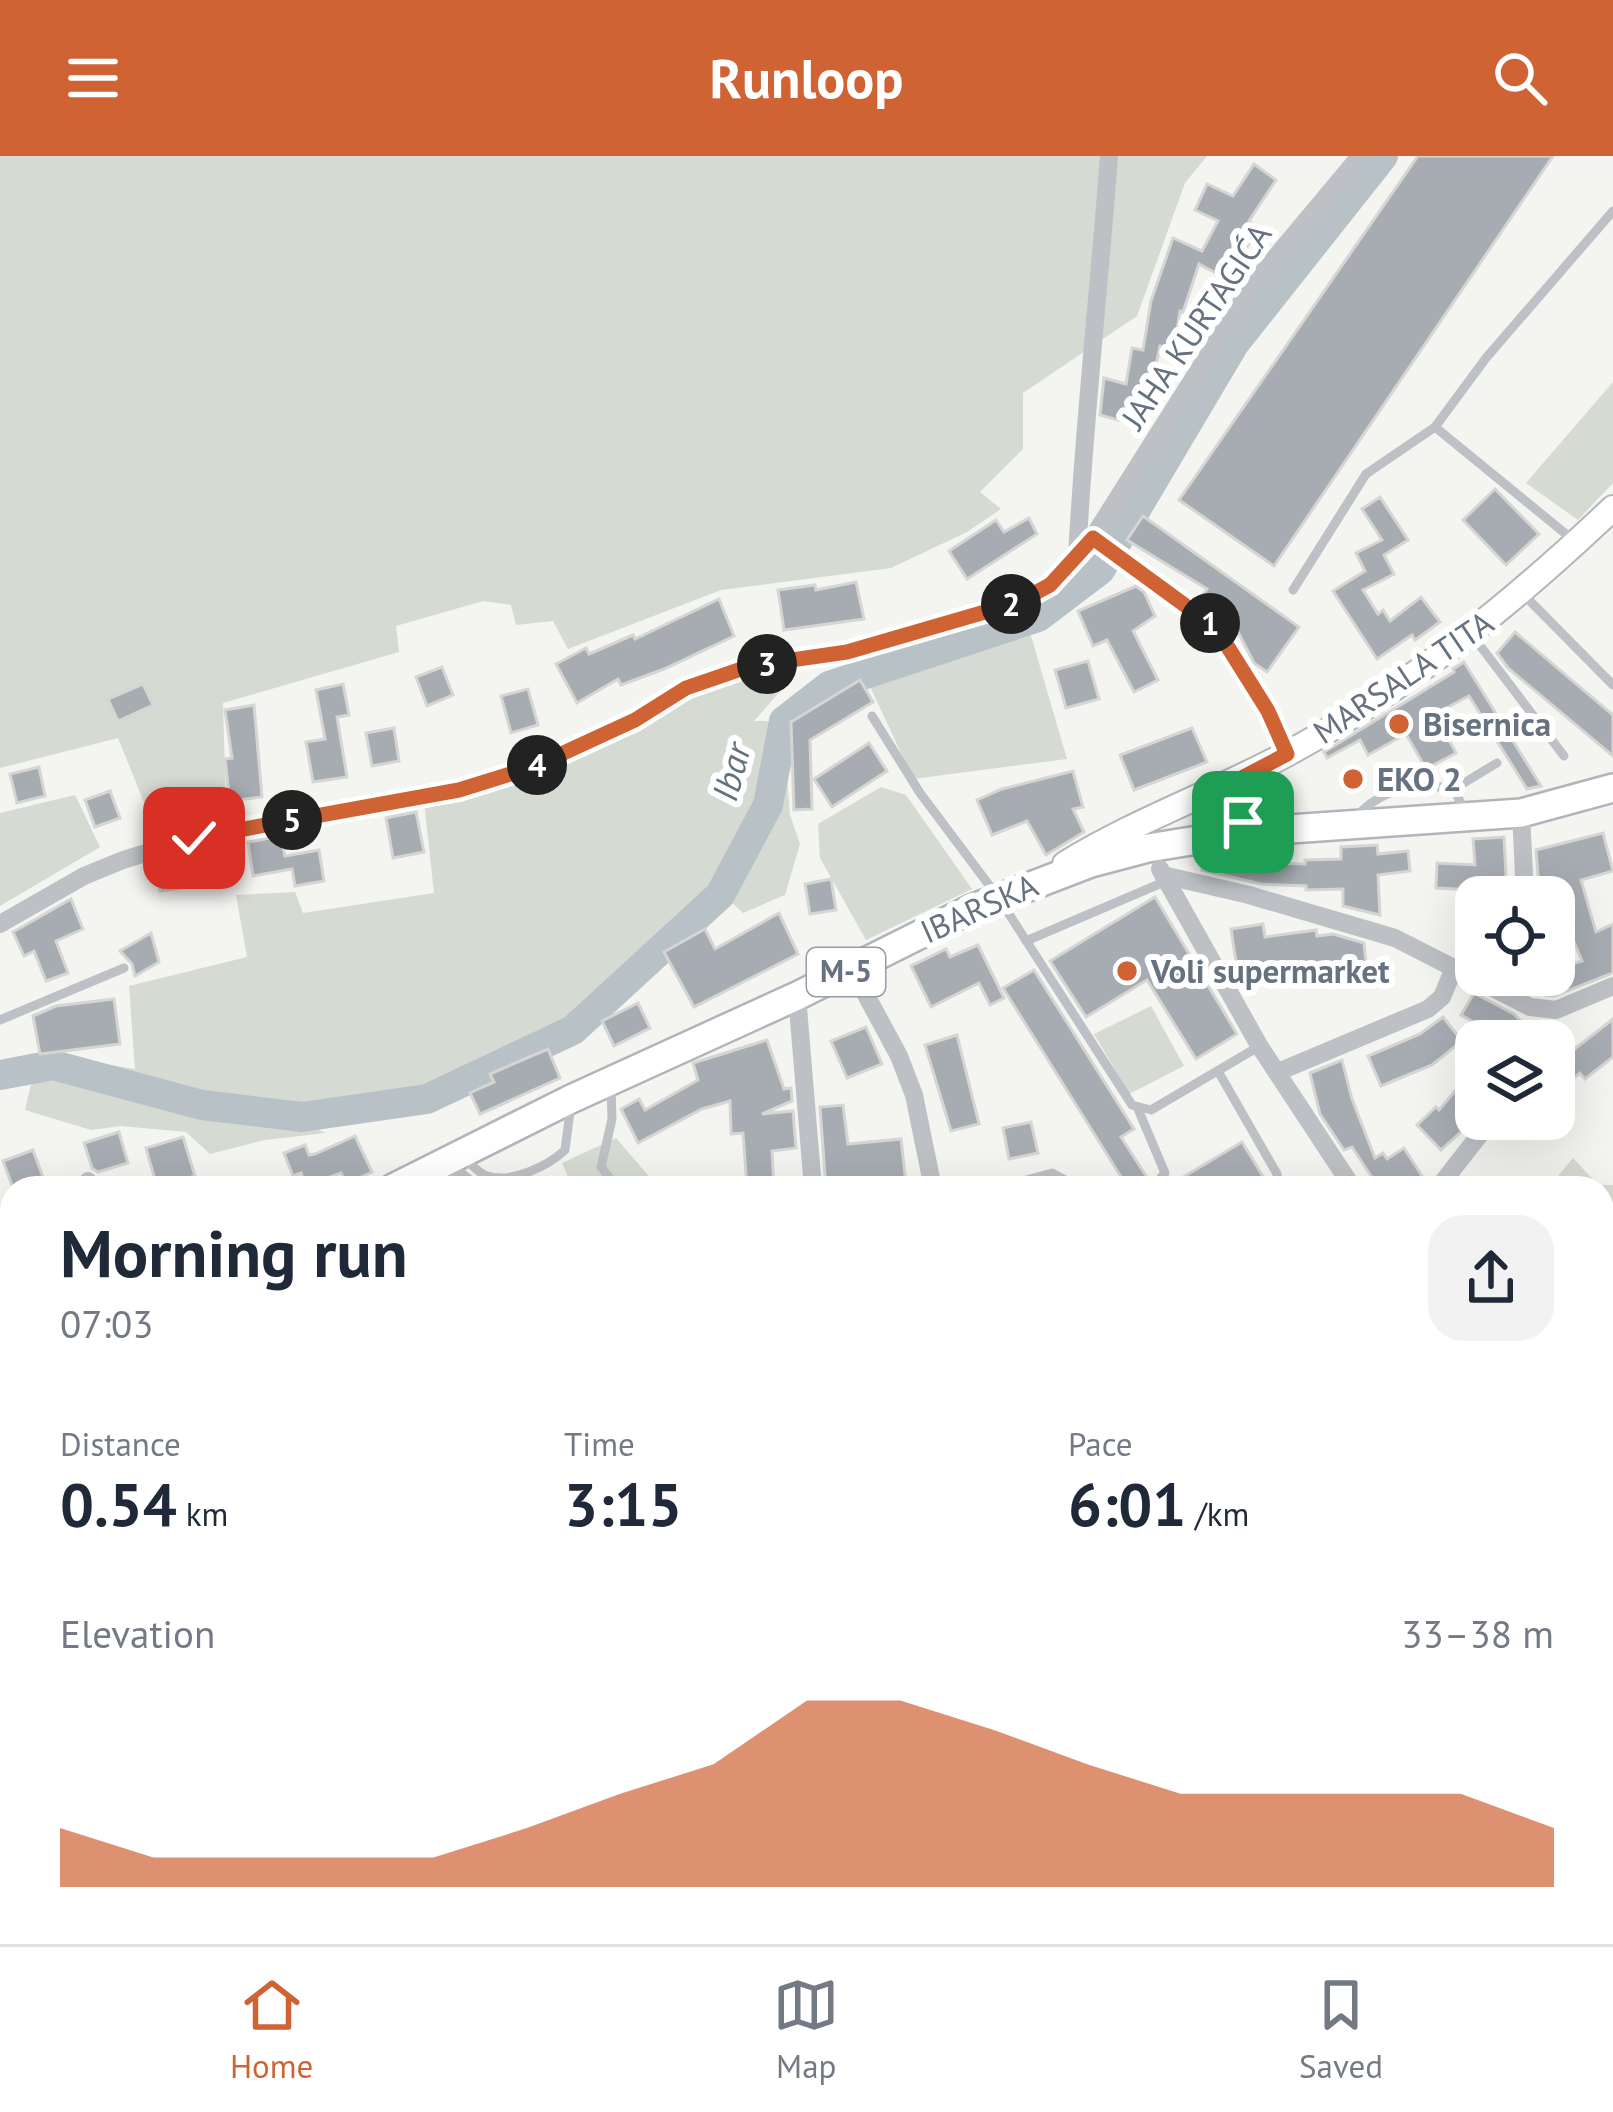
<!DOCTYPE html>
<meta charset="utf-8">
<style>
:root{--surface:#fff;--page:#f2f2f3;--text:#1f2937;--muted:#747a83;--line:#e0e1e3;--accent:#d06334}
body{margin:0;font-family:"PT Sans",sans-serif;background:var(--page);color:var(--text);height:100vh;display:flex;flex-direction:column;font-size:45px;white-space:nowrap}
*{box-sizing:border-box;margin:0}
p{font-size:39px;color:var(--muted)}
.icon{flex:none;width:66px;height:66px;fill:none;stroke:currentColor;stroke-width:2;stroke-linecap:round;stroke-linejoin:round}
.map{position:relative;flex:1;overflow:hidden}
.sheet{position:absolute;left:0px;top:1020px;width:1614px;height:768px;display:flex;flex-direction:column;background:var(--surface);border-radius:36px 36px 0 0;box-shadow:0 12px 48px #0002}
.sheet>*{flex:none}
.controls{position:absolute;left:1455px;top:720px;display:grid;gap:24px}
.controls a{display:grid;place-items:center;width:120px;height:120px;border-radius:24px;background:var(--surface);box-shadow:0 12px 48px #0002;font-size:60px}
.pin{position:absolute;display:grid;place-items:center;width:102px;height:102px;color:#fff;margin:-51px;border-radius:24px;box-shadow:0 6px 18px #0006}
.km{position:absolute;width:60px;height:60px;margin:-30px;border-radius:50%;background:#222;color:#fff;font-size:33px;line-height:60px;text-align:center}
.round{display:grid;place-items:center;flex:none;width:126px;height:126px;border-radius:36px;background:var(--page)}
.summary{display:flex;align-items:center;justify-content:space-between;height:204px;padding:0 60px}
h1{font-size:66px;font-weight:700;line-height:90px}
.figures{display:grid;grid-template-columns:repeat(3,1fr);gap:18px;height:204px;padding:12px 60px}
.figures div{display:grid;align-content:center}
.figures b{font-size:60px;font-weight:700}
.figures small{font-size:33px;font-weight:400}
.figures p{font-size:33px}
.chart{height:336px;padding:24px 60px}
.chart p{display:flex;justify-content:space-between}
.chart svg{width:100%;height:216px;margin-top:12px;fill:var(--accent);opacity:.7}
header{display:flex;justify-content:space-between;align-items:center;height:156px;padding:0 60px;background:var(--accent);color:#fff;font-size:54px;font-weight:700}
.dock{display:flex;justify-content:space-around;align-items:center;height:168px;border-top:3px solid var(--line);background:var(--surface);font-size:33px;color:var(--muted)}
.dock a{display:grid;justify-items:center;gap:6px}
.dock .on{color:var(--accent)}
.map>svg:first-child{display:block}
</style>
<header><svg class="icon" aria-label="menu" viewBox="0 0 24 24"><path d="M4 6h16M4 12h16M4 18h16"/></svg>Runloop<svg class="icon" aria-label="search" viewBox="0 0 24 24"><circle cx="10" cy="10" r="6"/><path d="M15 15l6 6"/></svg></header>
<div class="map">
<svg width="1613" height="1788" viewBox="0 0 1613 1788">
<rect width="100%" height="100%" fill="#f4f4f1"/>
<g fill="#d5dad2">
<path d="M0,0H1207L1185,27L1137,160L1023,237V293L980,336L1001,353L967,376L891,412L721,434L568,493L553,465L516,469L511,449L483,445L396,470L399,496L223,547L226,653L154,671L118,582L0,612Z"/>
<path d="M1613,226V327L1578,364L1526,327Z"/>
<path d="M1029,473L1067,603L913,623L868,526Z"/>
<path d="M779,517L791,523L754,565H777L759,647L715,736L571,867L426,932L305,952L199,937L69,902L135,913L129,830L247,801L236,739L295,736L303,757L434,737L424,646L679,545L747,522Z"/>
<path d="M785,597L790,659L800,688L785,739L743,757L728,743L774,655Z"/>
<path d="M881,631L906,639L972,733L866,784L820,702L818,668Z"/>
<path d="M75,639L100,691L0,750V657Z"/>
<path d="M1151,850L1184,910L1129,938L1094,878Z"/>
<path d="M53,917L204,954L310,970L326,977L265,984L210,998L186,976L121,970L91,974L25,954L32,924Z"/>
<path d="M616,982L659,1032H573L562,1007Z"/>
<path d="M1573,1002L1598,1029H1613V1668L1602,1686V1032H1548Z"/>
<path d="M12,1303V1776H1009L993,1788H0V1316Z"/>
<path d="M1010,1776H1546L1539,1788H1031Z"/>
</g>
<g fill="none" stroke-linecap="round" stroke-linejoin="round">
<path stroke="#b8c1c6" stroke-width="30" d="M0,919L53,909L202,949L302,961L427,943L573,874L720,739L768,649L784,565L829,530L1038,461L1100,414L1234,188L1383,0"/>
</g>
<g fill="#a6acb2" stroke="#d5d5d3" stroke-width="3">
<path d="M1418,0H1553L1274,410L1179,344Z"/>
<path d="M1254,8L1276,24L1249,65L1258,73L1227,123L1199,108L1183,156L1180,155L1174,192L1160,190L1146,256L1125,252L1121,265L1100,259L1104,222L1126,228L1132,192L1143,194L1151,145L1173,82L1202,95L1218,65L1195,54L1207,28L1233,40Z"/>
<path d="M1495,333L1539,378L1506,409L1463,364Z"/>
<path d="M1380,341L1408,384L1384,399L1394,418L1363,434L1378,458L1383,454L1390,465L1421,441L1440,466L1415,484L1412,479L1377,503L1333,435L1365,415L1356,397L1382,384L1362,353Z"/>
<path d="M1143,360L1299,471L1267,516L1254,507L1234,468L1200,443L1207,433L1127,384Z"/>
<path d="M1029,362L1037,378L967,423L949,395L996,364L1004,376Z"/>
<path d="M856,426L864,463L784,474L778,434L815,429L816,434Z"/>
<path d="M1136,430L1144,436L1155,460L1133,475L1158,524L1134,536L1107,484L1093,490L1078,455Z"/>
<path d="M719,443L734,480L664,513L621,529L618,523L577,547L556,508L586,492L589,498L633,479L635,483Z"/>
<path d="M1515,476L1613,559V600L1508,512L1497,497Z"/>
<path d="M1088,505L1099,543L1066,552L1055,514Z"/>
<path d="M1464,506L1541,630L1527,633L1469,540L1435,558L1456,597L1426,613L1406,578L1368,599L1360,584L1327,602L1324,596L1454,516L1453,513Z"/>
<path d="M442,511L453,539L427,550L416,521Z"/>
<path d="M860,524L873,546L810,584L812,653L794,654L791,566Z"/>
<path d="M143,528L153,549L118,565L108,543Z"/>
<path d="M343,528L349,559L337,561L347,621L313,626L306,586L325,583L316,534Z"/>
<path d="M528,533L538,569L511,577L501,540Z"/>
<path d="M254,549L262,641L230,645L225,603L232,602L225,554Z"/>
<path d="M394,572L399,605L372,610L366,577Z"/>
<path d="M1192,572L1207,606L1134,634L1120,599Z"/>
<path d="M869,587L887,615L832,651L814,623Z"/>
<path d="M39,611L45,640L17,647L10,618Z"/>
<path d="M1073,615L1083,651L1073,653L1084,676L1046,699L1027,665L992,679L977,644L1002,633Z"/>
<path d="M110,635L120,662L95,671L85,644Z"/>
<path d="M416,656L424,696L393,702L386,662Z"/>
<path d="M1603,677L1613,715L1581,724L1596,776L1613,768V817L1554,840L1545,839L1539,819H1554V813L1582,805L1572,781L1554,786V729L1539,732L1536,694Z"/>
<path d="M281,680L285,700L319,694L324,725L295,730L292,713L253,720L248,686Z"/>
<path d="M1504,681L1507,741H1475L1474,734L1436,732L1437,707L1475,709L1473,683Z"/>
<path d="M1377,689L1378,698L1408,695L1410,715L1378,719L1380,759L1343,750V733L1306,734V730L1261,728L1202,714V702L1234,696L1235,701H1268V707L1305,708V704L1341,703V691Z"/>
<path d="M186,698L190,731L160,735L157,708Z"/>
<path d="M831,723L836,754L810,758L805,728Z"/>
<path d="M1155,741L1237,878L1196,903L1147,824L1086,861L1050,805Z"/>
<path d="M71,743L83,773L56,785L68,817L46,825L34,795L24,800L13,776Z"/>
<path d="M779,757L798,798L694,851L664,796L705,773L715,793Z"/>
<path d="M1263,768L1265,781L1316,774L1317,780L1333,778L1364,787L1366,806L1279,822L1277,806L1237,813L1231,773Z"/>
<path d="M151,777L159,806L135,820L132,808L120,795Z"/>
<path d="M978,789L1004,842L990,849L979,827L931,851L911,810L946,793L950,801Z"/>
<path d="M1034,814L1134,973L1121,981L1148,1023L1143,1032H1128L1003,832Z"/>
<path d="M1474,837L1514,858L1533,878L1525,885H1504L1487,867L1484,872L1461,859Z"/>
<path d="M114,843L120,888L40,898L33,860L56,850Z"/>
<path d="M638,847L650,872L614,890L602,865Z"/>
<path d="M1443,861L1462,885L1432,909L1381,930L1368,900L1420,878Z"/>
<path d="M1613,863V901L1585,923L1580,917L1554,938V909Z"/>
<path d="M866,871L882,908L847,922L831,885Z"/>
<path d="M957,879L979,968L951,975L925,889Z"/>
<path d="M767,884L784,933L791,932L792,945L762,958L793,955L796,992L772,995L774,1032H747L743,977L731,978L730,945L702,953L638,987L621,953L639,943L645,954L698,924L693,907Z"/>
<path d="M548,893L560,922L480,958L470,937L494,926L490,918Z"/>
<path d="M1342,904L1352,943L1375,1002L1383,997L1387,1003L1404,992L1422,1020L1404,1032H1379L1352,991L1344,994L1320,958L1310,917Z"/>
<path d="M1476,910V962L1441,994L1417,969L1436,951L1439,954Z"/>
<path d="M843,949L848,988L901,983L906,1027L826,1032L820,951Z"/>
<path d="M1031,966L1038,997L1009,1003L1003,972Z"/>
<path d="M119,976L128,1007L98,1016L92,1012L84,987Z"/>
<path d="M355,980L372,1016L346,1028L341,1017L306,1030L301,1017L293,1020L284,997L305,989L309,999L315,998Z"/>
<path d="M183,981L195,1020L157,1031L146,992Z"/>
<path d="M1242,986L1270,1032H1165Z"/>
<path d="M33,994L47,1032H13L3,1005Z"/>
</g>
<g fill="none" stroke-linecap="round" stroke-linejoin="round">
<defs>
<path id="secondary" d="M1065,708C1138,663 1219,635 1294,594C1412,529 1515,445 1613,352"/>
<g id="primary">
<path d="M393,1032L571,943L797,840L971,753L1091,707L1148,692L1247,676L1521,657L1613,632"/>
<path d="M0,1293L12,1282"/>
</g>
</defs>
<use href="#secondary" stroke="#b2b6ba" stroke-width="28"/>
<use href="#primary" stroke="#b1b4b8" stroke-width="32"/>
<g stroke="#bdc0c4" stroke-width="9">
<path d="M1572,383L1435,271L1486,202L1613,55"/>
<path d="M1293,434L1366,318L1435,271"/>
<path d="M1524,439L1613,529"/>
<path d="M1472,479L1564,600"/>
<path d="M872,560L920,637L998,741L1132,949L1151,954L1258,891"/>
<path d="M1454,633L1497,607"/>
<path d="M1357,660C1382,632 1419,626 1454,633L1466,658"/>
<path d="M1026,785L1164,726"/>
<path d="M0,864L124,812"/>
<path d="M1218,915L1277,1018L1279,1032"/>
<path d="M611,930L612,963L601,1011L613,1026L633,1032"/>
<path d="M1138,953L1165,1017L1152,1032"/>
<path d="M463,1001C470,1007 478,1017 487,1020C511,1028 548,1010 565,994L571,948"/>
<path d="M997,1032L1052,1017L1065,1024L1067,1032"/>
</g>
<g stroke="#bdc0c4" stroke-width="18">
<path d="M1093,381L1216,472L1268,555L1287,598"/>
<path d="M1077,401C1084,267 1099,134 1109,0"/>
<path d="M1238,624V649L1247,676"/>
<path d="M1521,657L1525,741"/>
<path d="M1160,713L1260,891L1353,1032"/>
<path d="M1163,719L1249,739L1395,782L1530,851L1556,854L1613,830"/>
<path d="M0,768L84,720L123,704L194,682L459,634L533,611L635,564L686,532L750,510L847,496L1016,447L1050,429L1093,381L1253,128L1360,0"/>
<path d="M852,813L899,900L914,939L933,1032"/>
<path d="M797,840L813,1032"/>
<path d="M1278,916L1428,853L1442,841L1454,812"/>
<path d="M442,1007L473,1032"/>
<path d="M88,1025L91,1032"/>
<path d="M1438,1032L1492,963"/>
<path d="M0,1175L12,1205"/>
<path d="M1602,1719L1613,1700"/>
<path d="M983,1776L1016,1788"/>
<path d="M1561,1788L1568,1776"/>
</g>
<use href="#secondary" stroke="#fff" stroke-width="24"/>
<use href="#primary" stroke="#fff" stroke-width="27"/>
</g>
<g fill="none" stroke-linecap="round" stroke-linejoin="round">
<defs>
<path id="route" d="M194,682L459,634L533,611L635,564L686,532L750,510L847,496L1016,447L1050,429L1093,382L1216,472L1268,555L1287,598L1238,624L1243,666"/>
</defs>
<use href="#route" stroke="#fff" stroke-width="24"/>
<use href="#route" stroke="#d06334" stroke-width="15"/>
</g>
<g fill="#d06334" stroke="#fff" stroke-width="4.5">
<circle cx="1399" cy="568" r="12"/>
<circle cx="1353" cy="623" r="12"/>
<circle cx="1127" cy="815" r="12"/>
</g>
<g text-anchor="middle" stroke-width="12" stroke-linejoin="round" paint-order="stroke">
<rect fill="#fff" stroke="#949ca5" stroke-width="3" x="807" y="792" width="78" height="48" rx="9"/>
<g font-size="30" font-weight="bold" fill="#66727f">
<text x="846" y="826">M-5</text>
</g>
<g font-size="33" fill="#66727f" stroke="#fff">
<text transform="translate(1196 170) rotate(-56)" y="12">JAHA KURTAGIĆA</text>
<text transform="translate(1403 521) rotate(-34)" y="12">MARSALA TITA</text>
<text transform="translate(979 752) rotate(-24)" y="12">IBARSKA</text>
</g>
<g font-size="33" font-weight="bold" fill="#66727f" stroke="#fff" text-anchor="start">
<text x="1423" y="580">Bisernica</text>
<text x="1377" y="635">EKO 2</text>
<text x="1151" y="827">Voli supermarket</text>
</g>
<g font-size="36" font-style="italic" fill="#62737c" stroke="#fff">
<text transform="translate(731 616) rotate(-75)" y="13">Ibar</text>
</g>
</g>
</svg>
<div class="controls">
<a><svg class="icon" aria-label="locate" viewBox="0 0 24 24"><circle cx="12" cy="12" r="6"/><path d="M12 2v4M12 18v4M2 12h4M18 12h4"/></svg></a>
<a><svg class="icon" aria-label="layers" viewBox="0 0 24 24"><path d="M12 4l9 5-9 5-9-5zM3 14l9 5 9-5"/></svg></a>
</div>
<div class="pin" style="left:1243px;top:666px;background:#1e9e55"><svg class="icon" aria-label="arrive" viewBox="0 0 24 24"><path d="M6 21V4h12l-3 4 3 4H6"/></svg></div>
<div class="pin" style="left:194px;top:682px;background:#d93025"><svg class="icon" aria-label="check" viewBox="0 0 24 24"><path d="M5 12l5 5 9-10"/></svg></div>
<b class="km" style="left:1210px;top:467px">1</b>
<b class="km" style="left:1011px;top:448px">2</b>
<b class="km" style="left:767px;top:508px">3</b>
<b class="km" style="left:537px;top:609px">4</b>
<b class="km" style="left:292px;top:664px">5</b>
<section class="sheet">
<div class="summary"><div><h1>Morning run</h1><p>07:03</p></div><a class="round"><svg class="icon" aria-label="share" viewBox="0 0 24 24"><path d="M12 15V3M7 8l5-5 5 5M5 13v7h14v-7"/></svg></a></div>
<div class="figures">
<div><p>Distance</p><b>0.54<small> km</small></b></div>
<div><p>Time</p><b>3:15</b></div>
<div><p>Pace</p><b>6:01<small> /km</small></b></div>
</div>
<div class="chart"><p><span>Elevation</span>33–38 m</p>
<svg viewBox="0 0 160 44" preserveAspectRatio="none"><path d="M0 44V32L10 38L20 38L30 38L40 38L50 32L60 25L70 19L80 6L90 6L100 12L110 19L120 25L130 25L140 25L150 25L160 32V44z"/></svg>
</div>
</section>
</div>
<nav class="dock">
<a class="on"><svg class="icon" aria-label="home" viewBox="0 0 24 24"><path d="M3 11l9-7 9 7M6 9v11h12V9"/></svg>Home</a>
<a><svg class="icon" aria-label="map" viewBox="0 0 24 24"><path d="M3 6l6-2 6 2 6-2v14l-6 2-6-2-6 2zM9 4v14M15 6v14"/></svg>Map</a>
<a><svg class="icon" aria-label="saved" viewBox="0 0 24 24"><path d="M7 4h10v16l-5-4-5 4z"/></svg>Saved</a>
</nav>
